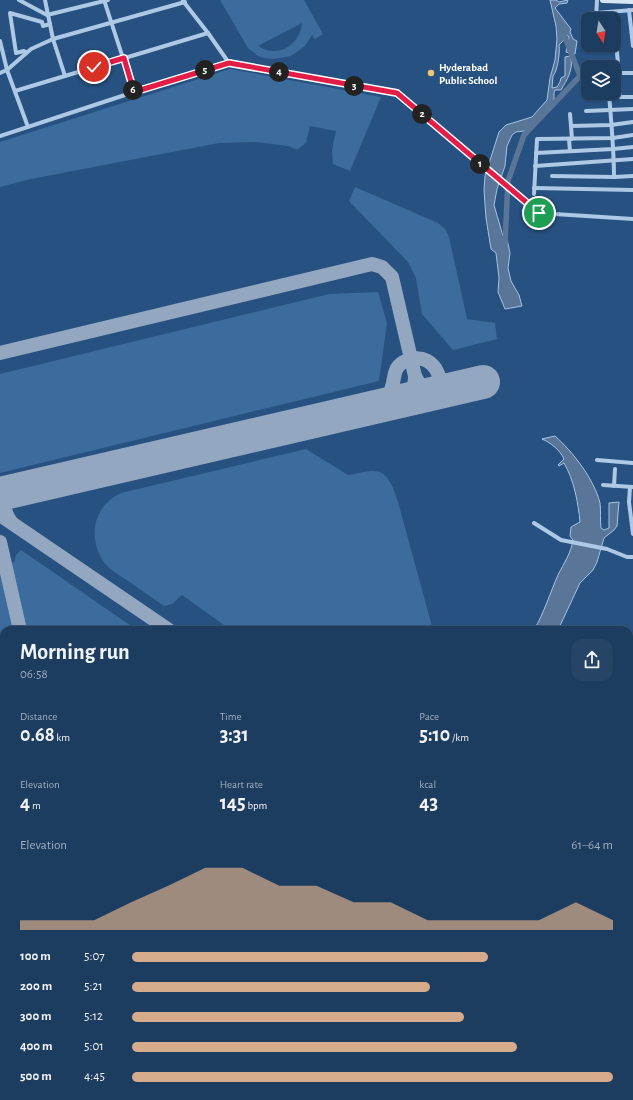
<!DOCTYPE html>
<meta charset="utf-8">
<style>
:root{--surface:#1d3d60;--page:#254466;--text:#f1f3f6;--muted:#a0aebd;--line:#3b5675;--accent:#d6ab8b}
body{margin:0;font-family:"Alegreya Sans",sans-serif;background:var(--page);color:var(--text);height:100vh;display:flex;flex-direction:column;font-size:15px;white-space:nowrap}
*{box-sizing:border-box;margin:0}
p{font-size:13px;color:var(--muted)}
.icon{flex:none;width:22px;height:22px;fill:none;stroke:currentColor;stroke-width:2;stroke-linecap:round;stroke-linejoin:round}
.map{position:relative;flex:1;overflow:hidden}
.panel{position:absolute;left:0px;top:626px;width:633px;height:474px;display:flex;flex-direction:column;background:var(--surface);border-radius:12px 12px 0 0;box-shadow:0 1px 3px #0004,0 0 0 1px var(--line)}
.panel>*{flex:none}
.needle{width:26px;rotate:168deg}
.tools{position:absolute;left:581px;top:12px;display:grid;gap:8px}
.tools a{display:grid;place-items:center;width:40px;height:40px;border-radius:8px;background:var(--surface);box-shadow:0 1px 3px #0004,0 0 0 1px var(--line);font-size:20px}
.pin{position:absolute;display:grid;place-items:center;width:34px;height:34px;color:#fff;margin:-17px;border:2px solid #fff;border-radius:50%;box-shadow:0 1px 4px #0007}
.km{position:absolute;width:20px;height:20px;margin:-10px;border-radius:50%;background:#222;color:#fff;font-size:11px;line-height:20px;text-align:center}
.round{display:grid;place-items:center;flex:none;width:42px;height:42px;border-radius:12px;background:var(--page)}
.headline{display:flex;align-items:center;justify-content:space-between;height:68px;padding:0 20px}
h1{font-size:22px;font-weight:600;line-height:30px}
.metrics{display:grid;grid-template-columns:repeat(3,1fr);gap:6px;height:68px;padding:4px 20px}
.metrics div{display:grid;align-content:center}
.metrics b{font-size:20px;font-weight:600}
.metrics small{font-size:11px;font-weight:400}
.metrics p{font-size:11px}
.chart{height:112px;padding:8px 20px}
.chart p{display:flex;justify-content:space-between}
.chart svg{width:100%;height:72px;margin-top:4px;fill:var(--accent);opacity:.7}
ul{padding:0 20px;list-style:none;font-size:13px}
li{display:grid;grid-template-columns:64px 48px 1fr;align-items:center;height:30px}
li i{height:10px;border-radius:5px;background:var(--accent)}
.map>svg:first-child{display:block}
</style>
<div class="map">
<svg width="633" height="1100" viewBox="0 0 633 1100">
<rect width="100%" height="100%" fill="#275180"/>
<g fill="#3c6b9d" fill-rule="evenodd">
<path d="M220,0H304L323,34L315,39L312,35L305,46L291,56L274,59L264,58L258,56L248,48ZM302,23C300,45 278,59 258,46Z"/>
<path d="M230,69L381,97L350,171L333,164L332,150L336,131L310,126L306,143L297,150L288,146L256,142L219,143L31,179L0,187V142Z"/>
<path d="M355,187L438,223L446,230L449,237L467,319L495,323L497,339L453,350L422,314L416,278L408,262L349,201Z"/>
<path d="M378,292L387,323L379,381L0,473V374L329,294Z"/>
<path d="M306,449L348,475C356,474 364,471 372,471C389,470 394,490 398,502L433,630H231L182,595L172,604L164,606C153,598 142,591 131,583C124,578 115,573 108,567C97,556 92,538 96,522C100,508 108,499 121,493Z"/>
<path d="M21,550L137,630H27L11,563L14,562L16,555Z"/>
<path d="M0,573L14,630H4V655L0,653Z"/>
</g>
<g fill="#597698" stroke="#a3c4e6" fill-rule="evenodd">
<path d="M550,0H556L559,2L568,0L567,3L559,4L555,8L571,29L570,32L573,39L577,41L575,54L573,53L572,55L574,57L571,59C573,70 567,80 561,90H555L554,92V102L529,128L524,131L516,132L512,135L507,146L505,166L497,189L494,205L503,236L507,239L510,253L508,268L511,281L519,295L522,306L505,309L498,292L499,278L496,253L491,249L486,218L484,190L485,176L499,132L506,125L532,117L547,100L550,78L555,60L557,39L556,26ZM567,35L569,37L566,52L569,53L570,56L565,57V76L561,78L560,82L557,87L552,88L553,76C558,70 560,52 559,45L566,38Z"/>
<path d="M555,436C573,452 594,479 600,503C601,511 600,520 601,528L604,530L609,528V503L619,502L617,526L614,530L604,538L597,562L593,570L580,583L558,630H534C544,613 550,593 558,575C564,563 571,553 573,540L570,536L571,527L580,522C578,502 574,480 564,463L559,466L558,465L564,459C560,450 551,443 542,439Z"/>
</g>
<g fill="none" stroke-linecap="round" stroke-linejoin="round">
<g stroke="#597698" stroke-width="5.5">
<path d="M505,243L508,181L524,135L580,76L563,32"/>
<path d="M521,1100L522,1096"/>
</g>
<g stroke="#93a8c0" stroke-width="14">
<path d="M0,353L372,264L382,267L392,277L415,376C420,387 426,392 438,393"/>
<path d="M401,401C411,395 415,388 415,376"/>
<path d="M370,408C379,404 387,399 391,390C396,378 391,366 408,360C436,349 454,392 426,404C415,409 387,407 374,408"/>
<path d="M0,515L169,630"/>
<path d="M11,522C1,507 4,501 17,490"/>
<path d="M0,542L20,630"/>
<path d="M0,664L4,666"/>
<path d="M0,705L4,707"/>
</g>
<path stroke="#93a8c0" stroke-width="34" d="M0,494L483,382"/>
<g stroke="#aec9e6" stroke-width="4">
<path d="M19,0L47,15L108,0"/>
<path d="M45,0L53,39L65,76"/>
<path d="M104,0L134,92"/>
<path d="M183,1L208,33L229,63"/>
<path d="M629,10L633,46"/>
<path d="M596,13L633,10"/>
<path d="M596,19L597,0"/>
<path d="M0,41L7,70L28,127"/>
<path d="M614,42L616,43L619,73H614"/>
<path d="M26,53L24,51L16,53L10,13L42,22L43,26L50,24"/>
<path d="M0,73L7,70L31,49L53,39L185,2"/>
<path d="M586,83H588"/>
<path d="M15,91L208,33"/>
<path d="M609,93C611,121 614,149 614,177"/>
<path d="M587,97H633"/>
<path d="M620,97L619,73H633"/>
<path d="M586,111L633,109"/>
<path d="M570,114L571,126"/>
<path d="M0,136L134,92L229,63L397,93L539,213L633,219"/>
<path d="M569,139L570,151"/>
<path d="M572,139L571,126L611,125L633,122"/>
<path d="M536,153L613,149L633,147"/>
<path d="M535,166L633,159"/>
<path d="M552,176L614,177L633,176"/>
<path d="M534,188L633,190"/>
<path d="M534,194L537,139L613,138L633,135"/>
<path d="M597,460L633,463"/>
<path d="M603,485L633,487"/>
<path d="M614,486L615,469"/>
<path d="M630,487L629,502L633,534"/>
<path d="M534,523L561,540L607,549L627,557H633"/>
<path d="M629,655H633"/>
<path d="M630,668L631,691L633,692"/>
<path d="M629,717H633"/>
<path d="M629,759H633"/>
<path d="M629,1071L633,1074"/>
<path d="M629,1077L633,1076"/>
<path d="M192,1096L227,1100"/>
<path d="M239,1096V1100"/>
<path d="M266,1096V1100"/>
<path d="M364,1096V1100"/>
<path d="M121,1100V1096"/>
<path d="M155,1100V1096"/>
<path d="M226,1100L235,1096"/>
<path d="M310,1100V1096"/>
<path d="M327,1100L328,1096"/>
<path d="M346,1100V1096"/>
<path d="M384,1100V1096"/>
<path d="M418,1100V1096"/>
<path d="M448,1100V1096"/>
<path d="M469,1100L470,1096"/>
<path d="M488,1100L489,1096"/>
<path d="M509,1100L510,1096"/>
<path d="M547,1100L548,1096"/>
</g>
<g stroke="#d7e5f5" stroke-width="6">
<path d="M603,0L633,1"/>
<path d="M0,839L4,841"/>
<path d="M629,857L633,858"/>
<path d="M629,1034L633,1037"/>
</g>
</g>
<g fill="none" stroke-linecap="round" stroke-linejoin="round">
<defs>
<path id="route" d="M94,67L124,58L134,92L229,63L397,93L539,213"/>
</defs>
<use href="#route" stroke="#fff" stroke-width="8"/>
<use href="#route" stroke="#e11d48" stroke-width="5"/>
</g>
<circle fill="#eec674" stroke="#275180" stroke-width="1.5" cx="431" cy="73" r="4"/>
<g text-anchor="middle" stroke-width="3" stroke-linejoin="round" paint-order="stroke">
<g font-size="11" font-weight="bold" fill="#fff" stroke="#275180" text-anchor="start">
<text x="439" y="71">Hyderabad<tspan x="439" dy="13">Public School</tspan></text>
</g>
</g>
</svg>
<div class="tools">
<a><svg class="needle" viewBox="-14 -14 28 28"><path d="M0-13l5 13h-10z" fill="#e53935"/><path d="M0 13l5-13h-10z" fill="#a0aebd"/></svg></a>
<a><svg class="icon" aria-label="layers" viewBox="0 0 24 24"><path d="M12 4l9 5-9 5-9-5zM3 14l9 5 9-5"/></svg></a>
</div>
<div class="pin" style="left:539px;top:213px;background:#1e9e55"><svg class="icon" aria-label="arrive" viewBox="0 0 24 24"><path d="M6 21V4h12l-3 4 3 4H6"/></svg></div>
<div class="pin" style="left:94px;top:67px;background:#d93025"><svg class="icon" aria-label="check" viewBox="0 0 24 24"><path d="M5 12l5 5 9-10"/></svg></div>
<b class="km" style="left:480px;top:164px">1</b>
<b class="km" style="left:422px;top:114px">2</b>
<b class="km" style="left:354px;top:86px">3</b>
<b class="km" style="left:279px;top:72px">4</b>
<b class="km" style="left:205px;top:70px">5</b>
<b class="km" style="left:133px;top:90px">6</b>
<section class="panel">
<div class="headline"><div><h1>Morning run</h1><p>06:58</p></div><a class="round"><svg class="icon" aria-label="share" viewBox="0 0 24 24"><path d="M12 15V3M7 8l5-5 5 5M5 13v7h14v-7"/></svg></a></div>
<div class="metrics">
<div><p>Distance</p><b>0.68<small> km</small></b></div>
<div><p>Time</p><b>3:31</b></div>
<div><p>Pace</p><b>5:10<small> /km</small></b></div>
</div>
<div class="metrics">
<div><p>Elevation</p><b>4<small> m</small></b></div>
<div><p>Heart rate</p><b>145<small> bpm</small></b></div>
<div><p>kcal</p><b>43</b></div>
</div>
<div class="chart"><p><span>Elevation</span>61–64 m</p>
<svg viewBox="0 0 160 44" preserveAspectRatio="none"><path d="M0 44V38L10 38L20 38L30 27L40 17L50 6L60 6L70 17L80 17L90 27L100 27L110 38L120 38L130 38L140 38L150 27L160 38V44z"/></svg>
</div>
<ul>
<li><b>100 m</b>5:07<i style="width:74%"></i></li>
<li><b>200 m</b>5:21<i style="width:62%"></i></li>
<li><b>300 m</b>5:12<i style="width:69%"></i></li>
<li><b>400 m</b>5:01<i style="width:80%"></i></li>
<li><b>500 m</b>4:45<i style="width:100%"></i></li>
</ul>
</section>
</div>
